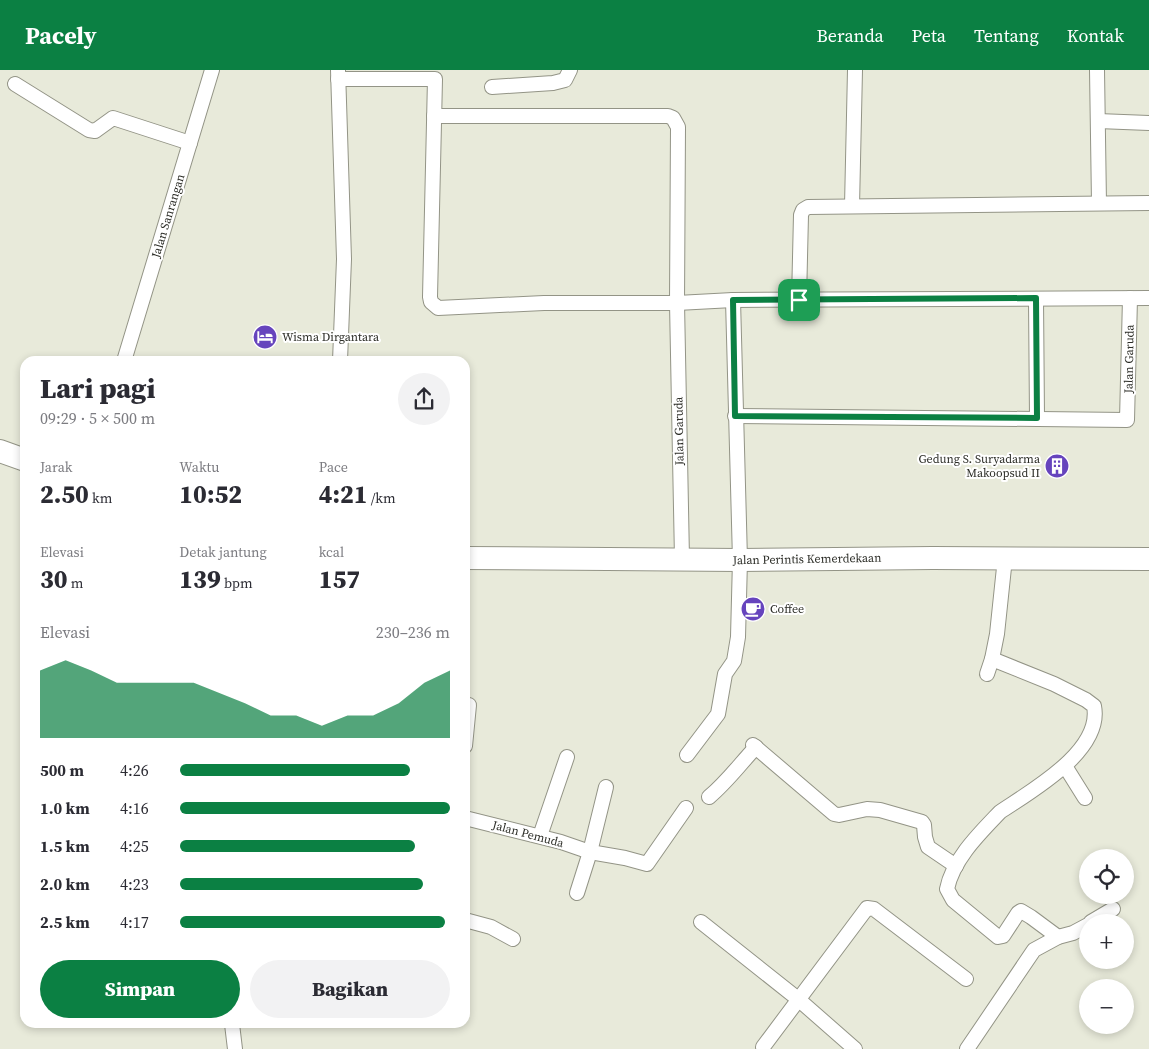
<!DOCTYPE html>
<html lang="id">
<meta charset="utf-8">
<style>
:root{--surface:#fff;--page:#f2f2f3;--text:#2b2b33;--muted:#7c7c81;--accent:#0b8043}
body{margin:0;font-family:"Source Serif 4",serif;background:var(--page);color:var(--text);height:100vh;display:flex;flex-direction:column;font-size:19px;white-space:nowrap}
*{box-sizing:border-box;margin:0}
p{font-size:16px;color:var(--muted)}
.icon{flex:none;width:28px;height:28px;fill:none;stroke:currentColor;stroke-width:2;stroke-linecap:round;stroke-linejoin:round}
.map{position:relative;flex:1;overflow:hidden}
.sheet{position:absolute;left:20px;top:286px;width:450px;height:672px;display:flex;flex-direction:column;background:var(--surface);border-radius:15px;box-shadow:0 2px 8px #0003}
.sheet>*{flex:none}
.fabs{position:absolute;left:1079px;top:779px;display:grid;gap:10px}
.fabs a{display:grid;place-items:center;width:55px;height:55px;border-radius:50%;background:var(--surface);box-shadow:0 2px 8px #0003;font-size:25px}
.pin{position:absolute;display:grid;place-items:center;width:42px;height:42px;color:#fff;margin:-21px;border-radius:10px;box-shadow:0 2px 8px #0006}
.round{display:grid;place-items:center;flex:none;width:52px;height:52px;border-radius:26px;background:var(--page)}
.headline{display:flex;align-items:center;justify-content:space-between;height:85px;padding:0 20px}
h1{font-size:28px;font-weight:800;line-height:38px}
.figures{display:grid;grid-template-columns:repeat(3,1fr);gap:8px;height:85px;padding:5px 20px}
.figures div{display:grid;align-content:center}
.figures b{font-size:25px;font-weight:800}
.figures small{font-size:14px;font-weight:400}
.figures p{font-size:14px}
.chart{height:140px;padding:10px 20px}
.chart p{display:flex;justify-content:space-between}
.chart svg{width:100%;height:90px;margin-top:5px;fill:var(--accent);opacity:.7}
.cta{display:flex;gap:10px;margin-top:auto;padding:10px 20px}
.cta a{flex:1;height:58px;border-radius:30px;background:var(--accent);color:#fff;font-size:20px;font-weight:800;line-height:58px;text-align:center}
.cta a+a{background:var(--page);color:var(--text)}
ul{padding:0 20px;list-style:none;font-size:16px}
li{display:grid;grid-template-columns:80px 60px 1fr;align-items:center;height:38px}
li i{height:12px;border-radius:6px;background:var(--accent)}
header{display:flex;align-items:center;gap:30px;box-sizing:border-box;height:70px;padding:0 25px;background:var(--accent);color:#fff}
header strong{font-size:24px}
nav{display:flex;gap:28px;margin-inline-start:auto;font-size:18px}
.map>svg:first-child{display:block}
</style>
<header>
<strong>Pacely</strong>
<nav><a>Beranda</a><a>Peta</a><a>Tentang</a><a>Kontak</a></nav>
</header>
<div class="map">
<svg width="1149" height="979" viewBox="0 0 1149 979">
<rect width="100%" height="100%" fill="#e8eada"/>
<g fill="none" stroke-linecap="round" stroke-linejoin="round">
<defs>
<g id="minor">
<path d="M338,0L344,189L340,291"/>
<path d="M1097,0L1099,133"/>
<path d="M338,9H435L430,227L431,232L438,238L544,233H677L733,230L1149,228"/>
<path d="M15,14L89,60L95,61L113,48L190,73"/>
<path d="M492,17L553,13L565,10L570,0"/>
<path d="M434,46H668L673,48L678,57L677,233L682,489"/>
<path d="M1098,51L1149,53"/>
<path d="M852,136L855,0"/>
<path d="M1036,229L1037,348"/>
<path d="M799,230L801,145L803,140L808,137L1149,133"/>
<path d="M124,291L212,0"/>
<path d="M735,346L1127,350L1130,228"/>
<path d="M1005,488L997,564L992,589L1054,614L1086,630L1094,636C1103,681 1031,721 1000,742C980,763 953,789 947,819L953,830L998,867L1003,866L1018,843L1021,841L1031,847L1058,867"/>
<path d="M987,604L992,589"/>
<path d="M753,675L834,744L839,745L867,739L880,740L922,752L924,755L925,767L928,777L956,796"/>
<path d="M465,676L469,635"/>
<path d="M687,685L718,644L725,604L734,591L738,567L740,490L733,230"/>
<path d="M1065,696L1085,728"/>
<path d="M709,727C727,712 740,694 756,677"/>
<path d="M465,748L561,772L590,782L625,788L647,794L686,738"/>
<path d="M540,766L567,687"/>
<path d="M577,823L590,782L606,717"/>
<path d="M465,850L491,857L513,869"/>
<path d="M701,852L798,929L855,979"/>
<path d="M1091,852L1113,839"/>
<path d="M232,954L235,979"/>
<path d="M763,977L867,838L874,839L966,909"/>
<path d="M967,979L1034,880L1058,867L1073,863L1088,855"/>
</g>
<g id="trunk">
<path d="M0,381L25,390"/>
<path d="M465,488L740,490L933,488L1149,489"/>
</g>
</defs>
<use href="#minor" stroke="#939486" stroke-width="16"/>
<use href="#trunk" stroke="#939486" stroke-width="24"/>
<use href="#minor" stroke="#fff" stroke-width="14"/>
<use href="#trunk" stroke="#fff" stroke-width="22"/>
</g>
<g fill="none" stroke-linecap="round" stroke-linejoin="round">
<defs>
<path id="route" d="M1036,228L1037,348L735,346L733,230Z"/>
</defs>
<use href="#route" stroke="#fff" stroke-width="10"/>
<use href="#route" stroke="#0b8043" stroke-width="6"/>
</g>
<defs>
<symbol id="hotel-disc" viewBox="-11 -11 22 22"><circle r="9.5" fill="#6644bd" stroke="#fff"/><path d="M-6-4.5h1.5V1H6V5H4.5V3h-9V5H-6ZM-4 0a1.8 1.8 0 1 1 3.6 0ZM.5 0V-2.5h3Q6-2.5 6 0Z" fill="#fff"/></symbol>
<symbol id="building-disc" viewBox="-11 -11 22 22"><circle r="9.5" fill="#6644bd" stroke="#fff"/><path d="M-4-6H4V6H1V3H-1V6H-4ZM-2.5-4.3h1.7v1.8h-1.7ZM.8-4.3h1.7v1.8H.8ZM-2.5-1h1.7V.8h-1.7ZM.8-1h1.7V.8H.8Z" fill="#fff"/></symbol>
<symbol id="cafe-disc" viewBox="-11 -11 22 22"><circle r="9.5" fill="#6644bd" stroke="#fff"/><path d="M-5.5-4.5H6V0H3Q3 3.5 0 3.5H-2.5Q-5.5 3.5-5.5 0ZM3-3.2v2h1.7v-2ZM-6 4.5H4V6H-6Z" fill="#fff"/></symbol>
</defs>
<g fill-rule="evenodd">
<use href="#hotel-disc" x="251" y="253" width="28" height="28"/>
<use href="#building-disc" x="1043" y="382" width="28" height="28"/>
<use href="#cafe-disc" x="739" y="525" width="28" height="28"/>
</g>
<g text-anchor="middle" stroke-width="4" stroke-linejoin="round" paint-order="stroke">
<g font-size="12" fill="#2c2d27" stroke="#fff">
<text transform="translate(168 146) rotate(-73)" y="4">Jalan Sanrangan</text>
<text transform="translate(1129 289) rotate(-89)" y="4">Jalan Garuda</text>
<text transform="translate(679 361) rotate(-91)" y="4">Jalan Garuda</text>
<text transform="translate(807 489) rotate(-1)" y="4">Jalan Perintis Kemerdekaan</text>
<text transform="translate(528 764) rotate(15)" y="4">Jalan Pemuda</text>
</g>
<g font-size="12" fill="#2c2d27" stroke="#fff" text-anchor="start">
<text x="282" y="271">Wisma Dirgantara</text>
<text x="1040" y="393" text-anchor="end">Gedung S. Suryadarma<tspan x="1040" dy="14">Makoopsud II</tspan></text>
<text x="770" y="543">Coffee</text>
</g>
</g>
</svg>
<div class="fabs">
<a><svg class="icon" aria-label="locate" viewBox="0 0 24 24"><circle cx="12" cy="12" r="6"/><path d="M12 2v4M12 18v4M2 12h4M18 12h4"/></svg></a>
<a>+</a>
<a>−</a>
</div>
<div class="pin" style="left:799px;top:230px;background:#1e9e55"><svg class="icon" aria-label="arrive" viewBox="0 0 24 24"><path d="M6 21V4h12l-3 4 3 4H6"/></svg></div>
<section class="sheet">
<div class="headline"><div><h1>Lari pagi</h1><p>09:29 · 5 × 500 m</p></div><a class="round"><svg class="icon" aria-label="share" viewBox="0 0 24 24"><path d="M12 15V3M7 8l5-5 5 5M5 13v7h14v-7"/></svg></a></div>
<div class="figures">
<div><p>Jarak</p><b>2.50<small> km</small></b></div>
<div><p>Waktu</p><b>10:52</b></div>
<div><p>Pace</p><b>4:21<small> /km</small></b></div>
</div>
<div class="figures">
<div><p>Elevasi</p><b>30<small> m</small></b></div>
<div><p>Detak jantung</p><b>139<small> bpm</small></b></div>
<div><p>kcal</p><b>157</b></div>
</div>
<div class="chart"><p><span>Elevasi</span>230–236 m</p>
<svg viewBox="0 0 160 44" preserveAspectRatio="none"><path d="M0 44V11L10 6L20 11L30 17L40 17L50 17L60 17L70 22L80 27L90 33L100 33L110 38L120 33L130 33L140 27L150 17L160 11V44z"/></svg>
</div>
<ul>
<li><b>500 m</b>4:26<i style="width:85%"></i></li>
<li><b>1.0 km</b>4:16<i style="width:100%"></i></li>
<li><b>1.5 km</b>4:25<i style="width:87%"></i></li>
<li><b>2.0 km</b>4:23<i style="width:90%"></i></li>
<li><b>2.5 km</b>4:17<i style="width:98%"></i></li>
</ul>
<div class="cta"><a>Simpan</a><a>Bagikan</a></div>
</section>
</div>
